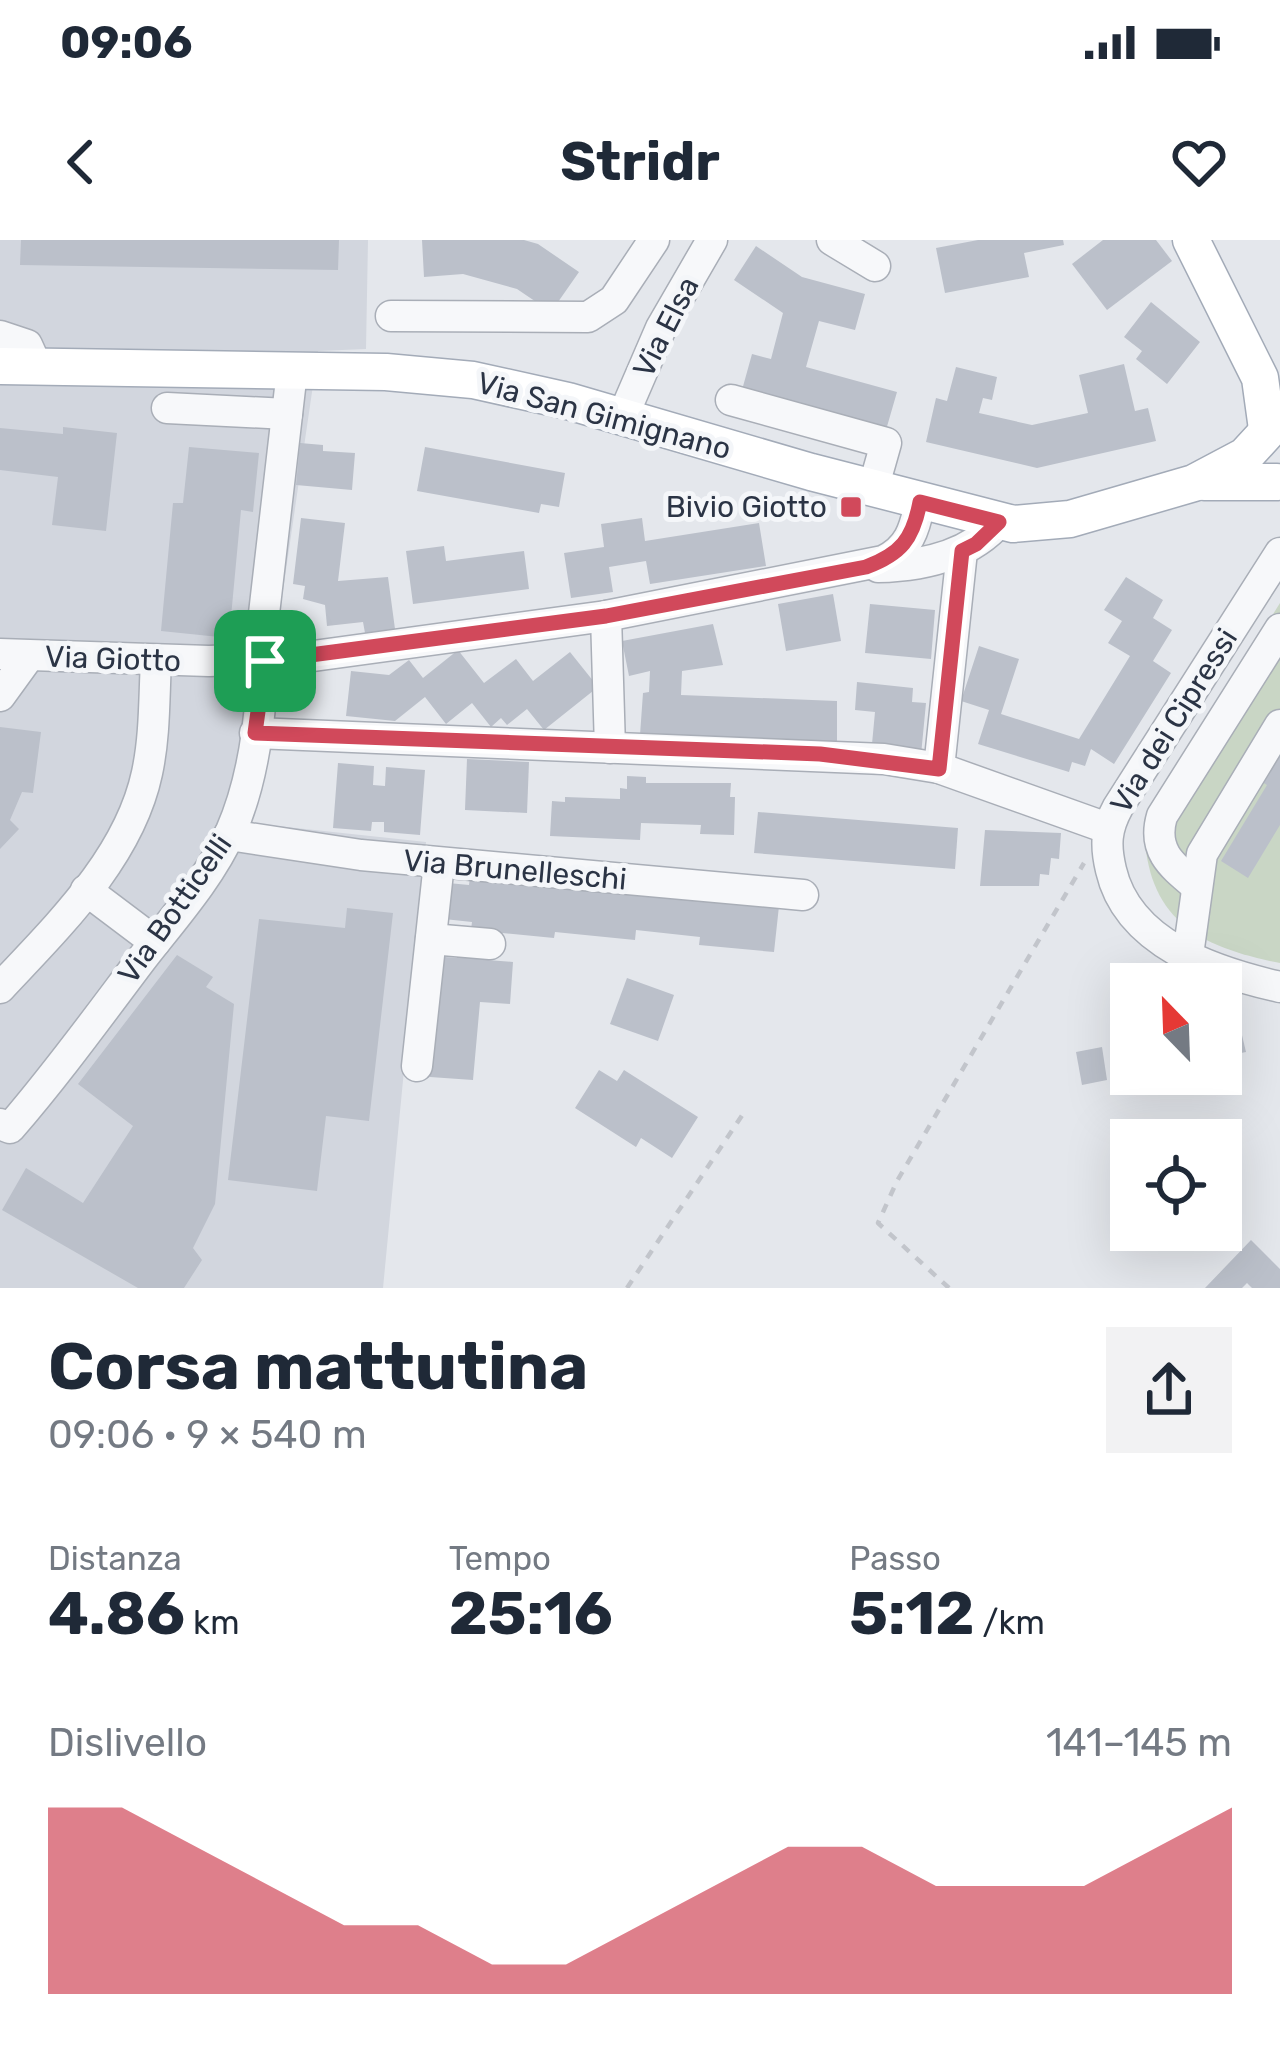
<!DOCTYPE html>
<html lang="it">
<meta charset="utf-8">
<style>
:root{--surface:#fff;--page:#f2f2f3;--text:#1f2937;--muted:#747a83;--accent:#d1495b}
body{margin:0;font-family:Rubik,sans-serif;background:var(--page);color:var(--text);height:100vh;display:flex;flex-direction:column;font-size:45px;white-space:nowrap}
*{box-sizing:border-box;margin:0}
p{font-size:39px;color:var(--muted)}
.icon{flex:none;width:66px;height:66px;fill:none;stroke:currentColor;stroke-width:2;stroke-linecap:round;stroke-linejoin:round}
.map{position:relative;height:1048px;overflow:hidden}
.sheet{display:flex;flex-direction:column;background:var(--surface);flex:1}
.sheet>*{flex:none}
.needle{width:78px;rotate:337deg}
.tools{position:absolute;left:1110px;top:723px;display:grid;gap:24px}
.tools a{display:grid;place-items:center;width:132px;height:132px;border-radius:0px;background:var(--surface);box-shadow:0 12px 48px #0002;font-size:60px}
.pin{position:absolute;display:grid;place-items:center;width:102px;height:102px;color:#fff;margin:-51px;border-radius:24px;box-shadow:0 6px 18px #0006}
.round{display:grid;place-items:center;flex:none;width:126px;height:126px;border-radius:0px;background:var(--page)}
.overview{display:flex;align-items:center;justify-content:space-between;height:204px;padding:0 48px}
h1{font-size:66px;font-weight:700;line-height:90px}
.stats{display:grid;grid-template-columns:repeat(3,1fr);gap:18px;height:204px;padding:12px 48px}
.stats div{display:grid;align-content:center}
.stats b{font-size:60px;font-weight:700}
.stats small{font-size:33px;font-weight:400}
.stats p{font-size:33px}
.chart{height:336px;padding:24px 48px}
.chart p{display:flex;justify-content:space-between}
.chart svg{width:100%;height:216px;margin-top:12px;fill:var(--accent);opacity:.7}
.status{display:flex;justify-content:space-between;align-items:center;height:84px;padding:0 60px;background:var(--surface);direction:ltr}
.status svg{height:33px;fill:currentColor}
header{display:flex;justify-content:space-between;align-items:center;height:156px;padding:0 48px;background:var(--surface);font-size:54px;font-weight:700}
.map>svg:first-child{display:block}
</style>
<div class="status"><b>09:06</b><svg viewBox="0 0 49 12"><path d="M0 12V9h3v3zM5 12V6h3v6zM10 12V3h3v9zM15 12V0h3v12zM26 1h20v11H26zM47 4h2v5h-2z"/></svg></div>
<header><svg class="icon" aria-label="back" viewBox="0 0 24 24"><path d="M15 5l-7 7 7 7"/></svg>Stridr<svg class="icon" aria-label="heart" viewBox="0 0 24 24"><path d="M12 20l-8-8c-3-5 5-10 8-4 3-6 11-1 8 4z"/></svg></header>
<div class="map">
<svg width="1280" height="1048" viewBox="0 0 1280 1048">
<rect width="100%" height="100%" fill="#e4e7ec"/>
<path fill="#d2d6de" d="M0,0H368L366,109L318,111L249,583L426,602L383,1048H0Z"/>
<path fill="#c9d6c5" d="M1280,363V723C1193,706 1144,676 1144,580Z"/>
<g fill="#bbc0ca">
<path d="M21,0H339L338,30L20,25Z"/>
<path d="M422,0H524L538,4L579,32L551,72L517,49L463,34L424,37Z"/>
<path d="M978,0H1063L1064,5L1024,13L1029,37L945,53L936,8Z"/>
<path d="M1103,0H1156L1172,21L1107,70L1072,24Z"/>
<path d="M756,6L802,37L865,54L855,90L819,81L806,127L897,152L886,190L742,150L752,114L771,119L783,73L734,40Z"/>
<path d="M1151,62L1200,102L1167,144L1136,119L1142,111L1124,97Z"/>
<path d="M1124,124L1135,171L1148,168L1156,201L1037,228L926,202L936,158L947,161L956,127L997,137L992,160L983,158L979,173L1032,185L1088,173L1079,135Z"/>
<path d="M63,187L117,193L106,291L52,285L58,237L0,230V188L63,194Z"/>
<path d="M300,203L323,205V211L355,213L352,250L296,245Z"/>
<path d="M189,207L259,213L253,272L241,270L229,398L161,391L173,263H183Z"/>
<path d="M425,207L565,233L559,267L541,264L539,273L417,251Z"/>
<path d="M301,278L345,283L338,341L388,337L395,389L365,393L363,382L327,386L325,365L303,359L305,346L293,344Z"/>
<path d="M642,278L645,301L759,283L766,326L650,344L646,321L609,327L613,352L571,358L564,313L604,307L601,284Z"/>
<path d="M444,306L446,321L524,311L529,349L413,364L406,311Z"/>
<path d="M1126,337L1163,360L1153,378L1172,390L1153,421L1171,433L1114,524L1091,509L1085,526L1072,522L1069,532L978,504L989,470L961,461L979,406L1019,419L1001,474L1079,499L1130,416L1108,403L1122,381L1104,370Z"/>
<path d="M833,354L841,401L786,411L778,364Z"/>
<path d="M870,364L935,370L931,419L865,413Z"/>
<path d="M713,384L723,425L682,431L681,455L837,461V503L640,495L643,453L649,452L650,431L629,436L622,401Z"/>
<path d="M458,410L484,443L516,419L533,441L570,412L598,447L544,490L527,469L507,485L501,478L491,487L472,463L446,484L425,457L395,481L346,476L351,431L389,435L409,420L423,438Z"/>
<path d="M857,442L913,448L912,462L926,463L921,515L872,504L875,472L855,470Z"/>
<path d="M0,487L41,492L33,553L22,552L10,580L19,589L0,609Z"/>
<path d="M1280,505V585L1248,638L1221,621L1267,545L1259,540Z"/>
<path d="M467,519L529,522L527,573L465,570Z"/>
<path d="M338,523L374,526L373,545L385,546L386,527L425,530L420,595L384,592V582H372L371,591L333,588Z"/>
<path d="M627,536L646,537V543H731L730,557H735L734,595L700,594L701,585L641,583L640,600L550,596L552,561L565,562V557L620,559V548L627,549Z"/>
<path d="M758,572L958,588L955,629L754,613Z"/>
<path d="M985,590L1061,593L1059,619L1051,618L1049,635L1040,634L1039,646H980Z"/>
<path d="M470,637L640,645L639,656L779,666L774,712L699,705L700,697L636,690L635,700L555,692L554,698L471,690L472,682L444,679L448,643L469,645Z"/>
<path d="M347,668L393,673L369,881L326,876L317,951L228,940L259,679L345,688Z"/>
<path d="M457,711L489,714L488,720L513,722L510,764L480,762L473,840L430,837V780L438,781L439,765L429,764L433,716L457,718Z"/>
<path d="M177,715L213,737L206,747L234,764L215,964L193,1008L202,1020L184,1048H138L2,970L26,928L83,963L133,886L78,844Z"/>
<path d="M627,738L674,755L658,801L610,784Z"/>
<path d="M1237,774L1246,812L1221,817V778Z"/>
<path d="M1102,807L1107,840L1082,845L1076,812Z"/>
<path d="M599,830L617,841L624,830L698,877L672,918L641,898L636,907L575,868Z"/>
<path d="M1251,1000L1280,1029V1048H1252L1247,1043L1242,1048H1205Z"/>
</g>
<g fill="none" stroke-linecap="round" stroke-linejoin="round">
<defs>
<g id="minor">
<path d="M832,0L875,26"/>
<path d="M391,76L588,77L614,60L654,0"/>
<path d="M0,96L27,105L37,127"/>
<path d="M731,160L886,203L873,249"/>
<path d="M167,168L287,174"/>
<path d="M623,176L661,88L712,0"/>
<path d="M1280,313L1118,567C1106,589 1105,605 1111,630C1128,704 1214,732 1280,747"/>
<path d="M878,327C922,326 969,316 999,282"/>
<path d="M606,376L610,508"/>
<path d="M0,414L209,421L306,417L606,376L883,321C909,309 915,289 920,262"/>
<path d="M0,456L29,416"/>
<path d="M255,493L884,519L939,528L1107,588"/>
<path d="M939,528L962,311"/>
<path d="M229,595L361,615L803,655"/>
<path d="M1195,645C1171,625 1152,610 1162,576L1280,389"/>
<path d="M86,650L155,702"/>
<path d="M431,699L490,704"/>
<path d="M1188,715L1202,614L1280,485"/>
<path d="M0,748C57,687 129,618 147,533C155,496 154,458 156,420"/>
<path d="M417,826L439,623"/>
<path d="M0,884L10,888C56,835 98,777 141,720C172,680 210,638 231,591C257,532 264,454 262,391L292,131"/>
</g>
<g id="major">
<path d="M1191,0L1260,138L1267,189"/>
<path d="M0,126L386,132L473,140L568,161L811,232L1013,284L1070,279L1194,243L1245,216L1280,178"/>
<path d="M1204,242H1277"/>
</g>
</defs>
<use href="#minor" stroke="#a9aeb7" stroke-width="33"/>
<use href="#major" stroke="#a3abb8" stroke-width="39"/>
<g stroke="#c2c5cb" stroke-width="4.5" stroke-dasharray="9 9" stroke-linecap="butt">
<path d="M627,1048L745,871"/>
<path d="M949,1048L878,983L897,941L1084,623"/>
</g>
<use href="#minor" stroke="#f7f8fa" stroke-width="30"/>
<use href="#major" stroke="#fff" stroke-width="36"/>
</g>
<g fill="none" stroke-linecap="round" stroke-linejoin="round">
<defs>
<path id="route" d="M920,262L999,282L976,304L962,311L939,529L820,514L255,493L265,421L606,376L866,327C901,314 913,299 920,262Z"/>
</defs>
<use href="#route" stroke="#fff" stroke-width="24"/>
<use href="#route" stroke="#d1495b" stroke-width="15"/>
</g>
<rect fill="#d1495b" stroke="#f4f6f9" stroke-width="4.5" x="839" y="255" width="24" height="24" rx="6"/>
<g text-anchor="middle" stroke-width="10" stroke-linejoin="round" paint-order="stroke">
<g font-size="30" fill="#2b3445" stroke="#f4f6f9">
<text transform="translate(666 87) rotate(-63)" y="10">Via Elsa</text>
<text transform="translate(604 176) rotate(15)" y="10">Via San Gimignano</text>
<text transform="translate(113 419) rotate(2)" y="10">Via Giotto</text>
<text transform="translate(1174 481) rotate(-58)" y="10">Via dei Cipressi</text>
<text transform="translate(515 630) rotate(5)" y="10">Via Brunelleschi</text>
<text transform="translate(175 669) rotate(-55)" y="10">Via Botticelli</text>
</g>
<g font-size="30" fill="#2b3445" stroke="#f4f6f9" text-anchor="end">
<text x="827" y="277">Bivio Giotto</text>
</g>
</g>
</svg>
<div class="tools">
<a><svg class="needle" viewBox="-14 -14 28 28"><path d="M0-13l5 13h-10z" fill="#e53935"/><path d="M0 13l5-13h-10z" fill="#747a83"/></svg></a>
<a><svg class="icon" aria-label="locate" viewBox="0 0 24 24"><circle cx="12" cy="12" r="6"/><path d="M12 2v4M12 18v4M2 12h4M18 12h4"/></svg></a>
</div>
<div class="pin" style="left:265px;top:421px;background:#1e9e55"><svg class="icon" aria-label="arrive" viewBox="0 0 24 24"><path d="M6 21V4h12l-3 4 3 4H6"/></svg></div>
</div>
<section class="sheet">
<div class="overview"><div><h1>Corsa mattutina</h1><p>09:06 · 9 × 540 m</p></div><a class="round"><svg class="icon" aria-label="share" viewBox="0 0 24 24"><path d="M12 15V3M7 8l5-5 5 5M5 13v7h14v-7"/></svg></a></div>
<div class="stats">
<div><p>Distanza</p><b>4.86<small> km</small></b></div>
<div><p>Tempo</p><b>25:16</b></div>
<div><p>Passo</p><b>5:12<small> /km</small></b></div>
</div>
<div class="chart"><p><span>Dislivello</span>141–145 m</p>
<svg viewBox="0 0 160 44" preserveAspectRatio="none"><path d="M0 44V6L10 6L20 14L30 22L40 30L50 30L60 38L70 38L80 30L90 22L100 14L110 14L120 22L130 22L140 22L150 14L160 6V44z"/></svg>
</div>
</section>
